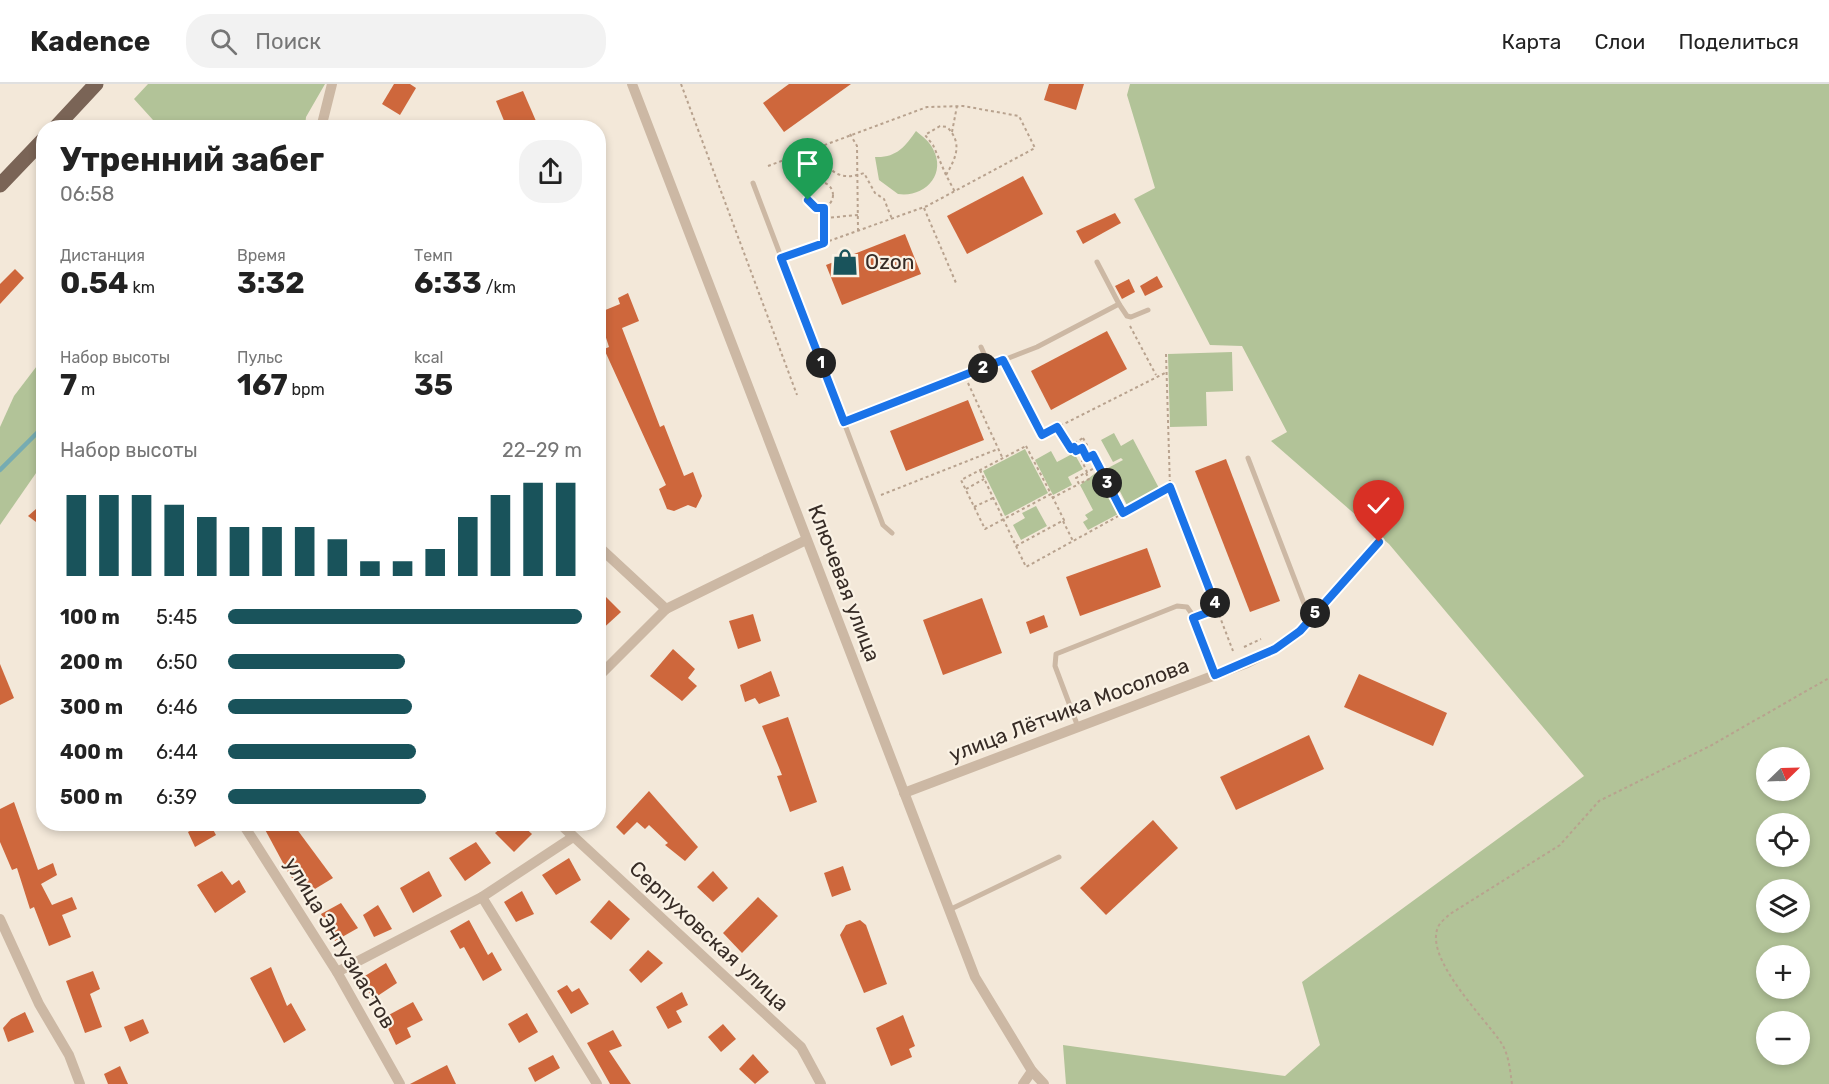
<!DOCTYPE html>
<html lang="ru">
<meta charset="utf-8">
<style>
:root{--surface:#fff;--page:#f2f2f2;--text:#222;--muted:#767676;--line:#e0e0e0;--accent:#19535b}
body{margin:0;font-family:Rubik,sans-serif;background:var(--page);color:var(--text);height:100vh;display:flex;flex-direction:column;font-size:22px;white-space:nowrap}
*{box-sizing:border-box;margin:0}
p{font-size:20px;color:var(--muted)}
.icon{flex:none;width:33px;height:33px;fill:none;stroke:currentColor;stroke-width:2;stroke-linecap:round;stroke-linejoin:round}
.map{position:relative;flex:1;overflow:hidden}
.panel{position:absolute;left:36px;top:36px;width:570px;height:711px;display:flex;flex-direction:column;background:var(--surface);border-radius:24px;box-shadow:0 3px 9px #0003}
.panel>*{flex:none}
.needle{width:39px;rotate:67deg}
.tools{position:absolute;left:1756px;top:663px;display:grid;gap:12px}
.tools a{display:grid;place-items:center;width:54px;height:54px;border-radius:50%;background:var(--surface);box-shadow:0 3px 9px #0003;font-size:30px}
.pin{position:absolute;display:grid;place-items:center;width:51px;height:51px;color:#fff;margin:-62px -26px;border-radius:50% 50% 50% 0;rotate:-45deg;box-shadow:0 0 6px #0007}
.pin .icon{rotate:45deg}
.km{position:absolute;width:30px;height:30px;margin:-15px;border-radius:50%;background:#222;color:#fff;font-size:16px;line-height:30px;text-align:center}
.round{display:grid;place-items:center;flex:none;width:63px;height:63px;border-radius:24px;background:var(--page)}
.head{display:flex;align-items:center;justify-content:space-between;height:102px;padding:0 24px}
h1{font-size:33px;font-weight:700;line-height:45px}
.metrics{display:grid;grid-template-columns:repeat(3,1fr);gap:9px;height:102px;padding:6px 24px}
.metrics div{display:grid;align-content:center}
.metrics b{font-size:30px;font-weight:700}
.metrics small{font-size:16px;font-weight:400}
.metrics p{font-size:16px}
.chart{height:168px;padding:12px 24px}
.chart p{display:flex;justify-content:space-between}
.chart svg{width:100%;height:108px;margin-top:6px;stroke:var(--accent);stroke-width:6}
ul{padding:0 24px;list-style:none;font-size:20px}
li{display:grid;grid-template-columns:96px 72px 1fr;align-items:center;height:45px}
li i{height:15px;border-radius:8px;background:var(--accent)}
header{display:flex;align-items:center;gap:36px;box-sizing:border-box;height:84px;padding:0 30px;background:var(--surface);border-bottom:2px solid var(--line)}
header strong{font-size:28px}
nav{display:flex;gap:33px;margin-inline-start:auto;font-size:21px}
.search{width:420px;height:54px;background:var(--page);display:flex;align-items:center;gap:15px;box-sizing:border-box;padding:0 21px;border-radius:24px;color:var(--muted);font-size:22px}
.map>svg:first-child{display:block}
</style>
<header>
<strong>Kadence</strong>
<div class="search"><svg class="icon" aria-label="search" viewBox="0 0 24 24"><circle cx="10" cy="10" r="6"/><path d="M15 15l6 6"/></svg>Поиск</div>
<nav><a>Карта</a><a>Слои</a><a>Поделиться</a></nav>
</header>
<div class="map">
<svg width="1829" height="1000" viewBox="0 0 1829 1000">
<rect width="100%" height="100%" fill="#f3e8d9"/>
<g fill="#b2c398" fill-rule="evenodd">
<path d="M148,0H325L306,33L305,43L156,44L153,36L134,15Z"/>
<path d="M1130,0H1829V1000H1066L1063,961L1285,992L1320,961L1302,898L1584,692L1389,460L1271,357L1287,348L1242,262L1210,261L1134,115L1155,104L1127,11ZM1767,674H1800V706H1767ZM1767,740H1800V772H1767ZM1767,806H1800V838H1767ZM1767,872H1800V904H1767ZM1767,938H1800V970H1767Z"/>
<path d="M916,47C922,52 930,58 933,65C947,91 924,114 898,110L879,96L875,73C896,74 905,63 916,47Z"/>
<path d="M1232,268L1233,307L1206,308L1207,342L1170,343L1168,270Z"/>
<path d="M43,274V379L0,441V343L14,312Z"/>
<path d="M1114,349L1121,362L1133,355L1160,406L1128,423L1108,384L1123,376L1121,374L1113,378L1101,356Z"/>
<path d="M1025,365L1048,409L1005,432L983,387Z"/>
<path d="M1051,367L1057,378L1074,369L1083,385L1068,393L1072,401L1053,411L1035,376Z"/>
<path d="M1098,387L1120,429L1088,446L1083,438L1088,435L1085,431L1093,426L1080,401Z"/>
<path d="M1036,422L1047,442L1021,456L1013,441L1025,434L1022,429Z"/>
</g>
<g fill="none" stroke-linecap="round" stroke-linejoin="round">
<path stroke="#76acb2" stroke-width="4.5" d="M0,386L44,342"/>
</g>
<g fill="#ce673c">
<path d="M394,0H410L416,4L400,31L382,20Z"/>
<path d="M789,0H851L784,48L763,19Z"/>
<path d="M1049,0H1084L1076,26L1044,16Z"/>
<path d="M523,7L536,37L519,44H507L496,17Z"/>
<path d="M1023,92L1043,130L967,170L947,132Z"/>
<path d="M1115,129L1121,139L1083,160L1076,147Z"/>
<path d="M905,150L921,190L842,221L826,181Z"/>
<path d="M15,185L24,194L0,220V200Z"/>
<path d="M1157,192L1163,203L1145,212L1140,202Z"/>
<path d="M1129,195L1135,208L1122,215L1115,202Z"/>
<path d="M628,209L639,237L622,244L660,343L664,341L684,392L693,388L702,412L696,424L688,421L674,427L667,425L659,405L666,401L604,265L609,263L598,229L620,220L618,214Z"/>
<path d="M1107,247L1127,285L1051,326L1031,287Z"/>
<path d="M968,316L984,356L906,387L890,347Z"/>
<path d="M1226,375L1280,517L1250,528L1195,387Z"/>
<path d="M44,418V444L28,432Z"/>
<path d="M1147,464L1161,503L1080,532L1066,493Z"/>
<path d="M598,505L621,528L598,549Z"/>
<path d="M982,514L1002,569L943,591L923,536Z"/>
<path d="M753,530L761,557L738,565L729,537Z"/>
<path d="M1044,531L1048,543L1030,550L1026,538Z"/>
<path d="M673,565L695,585L688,594L697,602L682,617L650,592Z"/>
<path d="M0,580L14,614L0,621Z"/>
<path d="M771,587L780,612L759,620L755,614L745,618L740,601Z"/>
<path d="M1359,590L1447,629L1433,662L1344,623Z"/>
<path d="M788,633L817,718L790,728L777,692L782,691L762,642Z"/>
<path d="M1309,651L1324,685L1236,726L1220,693Z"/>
<path d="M649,707L698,763L685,777L665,761L668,759L649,741L645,745L637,738L624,751L616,743Z"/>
<path d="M14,718L38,786L53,779L57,791L41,800L52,821L72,813L77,825L62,831L71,853L49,862L34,823L30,825L17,784L12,786L0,758V725Z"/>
<path d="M1153,736L1178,764L1106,831L1080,804Z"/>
<path d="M203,740H210L216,751L195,763L188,748Z"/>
<path d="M262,740H293L333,794L305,811L289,790Z"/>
<path d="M506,740H521L532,750L514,768L495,749Z"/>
<path d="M476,758L491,779L465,797L449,774Z"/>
<path d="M569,774L581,796L556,811L542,791Z"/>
<path d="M843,782L851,806L832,813L824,789Z"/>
<path d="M222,787L232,801L239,796L246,808L215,829L197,801Z"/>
<path d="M429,787L442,812L413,829L400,804Z"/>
<path d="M713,787L728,804L713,818L697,803Z"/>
<path d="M522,807L534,830L516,838L504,818Z"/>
<path d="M758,813L778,832L742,869L723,849Z"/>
<path d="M609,816L630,835L611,856L590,838Z"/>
<path d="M341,819L358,844L335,857L321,830Z"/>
<path d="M378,821L392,845L374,853L363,831Z"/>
<path d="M469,836L488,871L492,868L502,886L483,897L464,863L460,865L450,847Z"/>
<path d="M860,836L866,841L887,900L864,909L840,851L846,841Z"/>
<path d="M648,866L663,879L641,899L629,886Z"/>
<path d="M386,879L397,899L373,915L360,895Z"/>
<path d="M271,883L287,922L291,919L306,946L284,959L250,894Z"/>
<path d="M93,887L100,905L90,910L102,943L85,949L66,897Z"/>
<path d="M567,901L572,908L579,904L589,920L571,930L557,907Z"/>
<path d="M682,908L688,921L676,927L682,938L668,945L656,923Z"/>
<path d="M413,918L423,936L407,944L411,953L396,961L383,934Z"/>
<path d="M25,928L34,948L8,958L3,944L11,935Z"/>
<path d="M527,929L538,948L519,959L508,940Z"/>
<path d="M903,931L915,962L909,965L912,973L891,982L876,944Z"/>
<path d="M143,935L149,949L130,958L124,943Z"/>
<path d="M723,940L736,955L721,968L708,953Z"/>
<path d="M613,946L622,962L609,967L631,1000H610L587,959Z"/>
<path d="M753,970L769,988L755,1000L739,985Z"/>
<path d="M553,971L560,984L535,998L528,984Z"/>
<path d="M447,981L456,1000H410Z"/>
<path d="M120,982L128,1000H108L104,990Z"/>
</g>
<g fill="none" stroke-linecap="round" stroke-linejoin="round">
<g stroke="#b8a28e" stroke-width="2" stroke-dasharray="3 3" stroke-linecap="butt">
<path d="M681,0L797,311"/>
<path d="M952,48L957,22"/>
<path d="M850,50L857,62L858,147"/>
<path d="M824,61V98"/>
<path d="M824,78C836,93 846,95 864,89L875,109L884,115L892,135"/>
<path d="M768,82L927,23L963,22L1019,32L1035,64L927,122L790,171"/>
<path d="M946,91L933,61L925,51L940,42L947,43C963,59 956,74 946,91L955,108"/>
<circle cx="820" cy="111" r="13"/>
<path d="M824,124V159"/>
<path d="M924,124L956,199"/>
<path d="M825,134L858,131"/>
<path d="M1130,242L1156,291"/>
<path d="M1166,270L1170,403L1233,567"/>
<path d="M1007,284L1042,351L1167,288"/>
<path d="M968,299L1003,375"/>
<path d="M1057,343L1071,365L1074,363"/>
<path d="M1083,354L1087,361L1076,367L1073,360Z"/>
<path d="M1026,362L1051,410L985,445L961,396Z"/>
<path d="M1082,364L1087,374"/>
<path d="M1093,371L1098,382L1087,388L1082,377Z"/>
<path d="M1098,382L1123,429"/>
<path d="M980,386L1026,483L1169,404"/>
<path d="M1086,389L1089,395L1079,400L1076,394L1087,388"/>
<path d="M966,405L984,395"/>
<path d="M881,411L998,365"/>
<path d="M1052,414L1079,400"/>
<path d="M974,423L993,414"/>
<path d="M1063,437L1073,457"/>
<path d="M1016,462L1064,436L1051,410"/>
<path d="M1203,530L1217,525"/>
<path d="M1244,563L1261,555"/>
<path d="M1512,1000C1510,986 1509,972 1502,960C1485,934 1424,875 1438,843C1440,838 1446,834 1450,830L1560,761L1599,717L1710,662L1829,594"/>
</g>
<g stroke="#ccb8a4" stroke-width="5">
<path d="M753,99L883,441L892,449"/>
<path d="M1119,220L1127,232L1131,233L1148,226"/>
<path d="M981,263L989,281"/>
<path d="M844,338L1037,263L1119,220L1097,178"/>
<path d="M1248,374L1310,535"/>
<path d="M1078,643L1055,582L1056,570L1177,522L1187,523L1192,530L1215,591"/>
<path d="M949,826L1059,773"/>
</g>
<g stroke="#ccb8a4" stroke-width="10">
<path d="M632,0L975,893L1032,987L1044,1000"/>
<path d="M321,44L332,0"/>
<path d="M598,462L666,525"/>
<path d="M598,593L666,525L806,456"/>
<path d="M904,709L1247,579L1275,565L1300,547L1379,458"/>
<path d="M243,740L337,888L400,1000"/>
<path d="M560,740L801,963L821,1000"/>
<path d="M482,813L597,1000"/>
<path d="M0,835L39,920L69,971L80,1000"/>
<path d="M337,888L482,813L573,753"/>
<path d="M1023,1000L1032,987"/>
</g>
<g stroke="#7a6456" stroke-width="15">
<path d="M55,44L96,0"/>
<path d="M0,101L44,55"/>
</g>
</g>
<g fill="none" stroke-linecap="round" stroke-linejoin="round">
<defs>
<path id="route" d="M808,116L816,124H824V159L781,174L844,338L1003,276L1042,351L1057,343L1071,365L1074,363L1076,367L1082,364L1087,374L1093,371L1123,429L1170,403L1217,525L1193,534L1215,591L1275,565L1300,547L1379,458"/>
</defs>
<use href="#route" stroke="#fff" stroke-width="12"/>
<use href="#route" stroke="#1a73e8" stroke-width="8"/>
</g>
<defs>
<symbol id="shop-bare" viewBox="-9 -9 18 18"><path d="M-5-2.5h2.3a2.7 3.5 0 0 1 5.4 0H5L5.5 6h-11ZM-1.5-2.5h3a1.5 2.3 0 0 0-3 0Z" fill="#19535b" stroke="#faf2e5" stroke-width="2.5" paint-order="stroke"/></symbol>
</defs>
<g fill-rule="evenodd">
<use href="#shop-bare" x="826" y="159" width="38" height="38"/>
</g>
<g text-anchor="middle" stroke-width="4.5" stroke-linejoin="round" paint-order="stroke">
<g font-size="21" fill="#372c26" stroke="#faf2e5" text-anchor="start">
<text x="865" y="185">Ozon</text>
</g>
<g font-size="21" fill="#372c26" stroke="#faf2e5">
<text transform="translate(844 499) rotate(69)" y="7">Ключевая улица</text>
<text transform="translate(1069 626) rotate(-21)" y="7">улица Лётчика Мосолова</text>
<text transform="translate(709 852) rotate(43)" y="7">Серпуховская улица</text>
<text transform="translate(340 859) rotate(59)" y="7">улица Энтузиастов</text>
</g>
</g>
</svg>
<div class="tools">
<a><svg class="needle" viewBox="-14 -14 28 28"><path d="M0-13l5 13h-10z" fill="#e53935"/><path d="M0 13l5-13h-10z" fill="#767676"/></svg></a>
<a><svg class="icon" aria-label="locate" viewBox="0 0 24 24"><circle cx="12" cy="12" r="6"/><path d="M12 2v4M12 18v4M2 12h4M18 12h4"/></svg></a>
<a><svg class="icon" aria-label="layers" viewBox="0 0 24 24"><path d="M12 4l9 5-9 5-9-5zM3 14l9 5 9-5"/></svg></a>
<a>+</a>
<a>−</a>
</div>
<div class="pin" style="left:808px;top:116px;background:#1e9e55"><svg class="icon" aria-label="arrive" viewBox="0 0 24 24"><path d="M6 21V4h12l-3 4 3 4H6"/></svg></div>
<div class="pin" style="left:1379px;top:458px;background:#d93025"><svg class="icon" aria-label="check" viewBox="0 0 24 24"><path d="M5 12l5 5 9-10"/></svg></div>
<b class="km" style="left:821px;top:279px">1</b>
<b class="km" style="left:983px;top:284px">2</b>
<b class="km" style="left:1107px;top:399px">3</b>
<b class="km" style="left:1215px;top:519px">4</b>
<b class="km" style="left:1315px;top:529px">5</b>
<section class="panel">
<div class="head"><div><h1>Утренний забег</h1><p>06:58</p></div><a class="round"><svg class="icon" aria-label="share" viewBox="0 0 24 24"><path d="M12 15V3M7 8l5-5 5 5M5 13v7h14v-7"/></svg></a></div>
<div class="metrics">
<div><p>Дистанция</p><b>0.54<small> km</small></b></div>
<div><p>Время</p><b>3:32</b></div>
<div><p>Темп</p><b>6:33<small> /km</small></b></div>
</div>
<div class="metrics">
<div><p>Набор высоты</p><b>7<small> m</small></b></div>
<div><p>Пульс</p><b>167<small> bpm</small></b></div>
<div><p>kcal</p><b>35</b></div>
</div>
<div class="chart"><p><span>Набор высоты</span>22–29 m</p>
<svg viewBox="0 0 160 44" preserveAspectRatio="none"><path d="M5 44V11M15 44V11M25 44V11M35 44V15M45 44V20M55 44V24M65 44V24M75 44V24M85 44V29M95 44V38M105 44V38M115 44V33M125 44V20M135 44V11M145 44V6M155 44V6"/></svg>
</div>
<ul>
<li><b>100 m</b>5:45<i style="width:100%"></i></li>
<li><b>200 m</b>6:50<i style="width:50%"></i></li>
<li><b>300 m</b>6:46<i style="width:52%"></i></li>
<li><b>400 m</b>6:44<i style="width:53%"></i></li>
<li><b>500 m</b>6:39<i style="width:56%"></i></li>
</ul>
</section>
</div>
